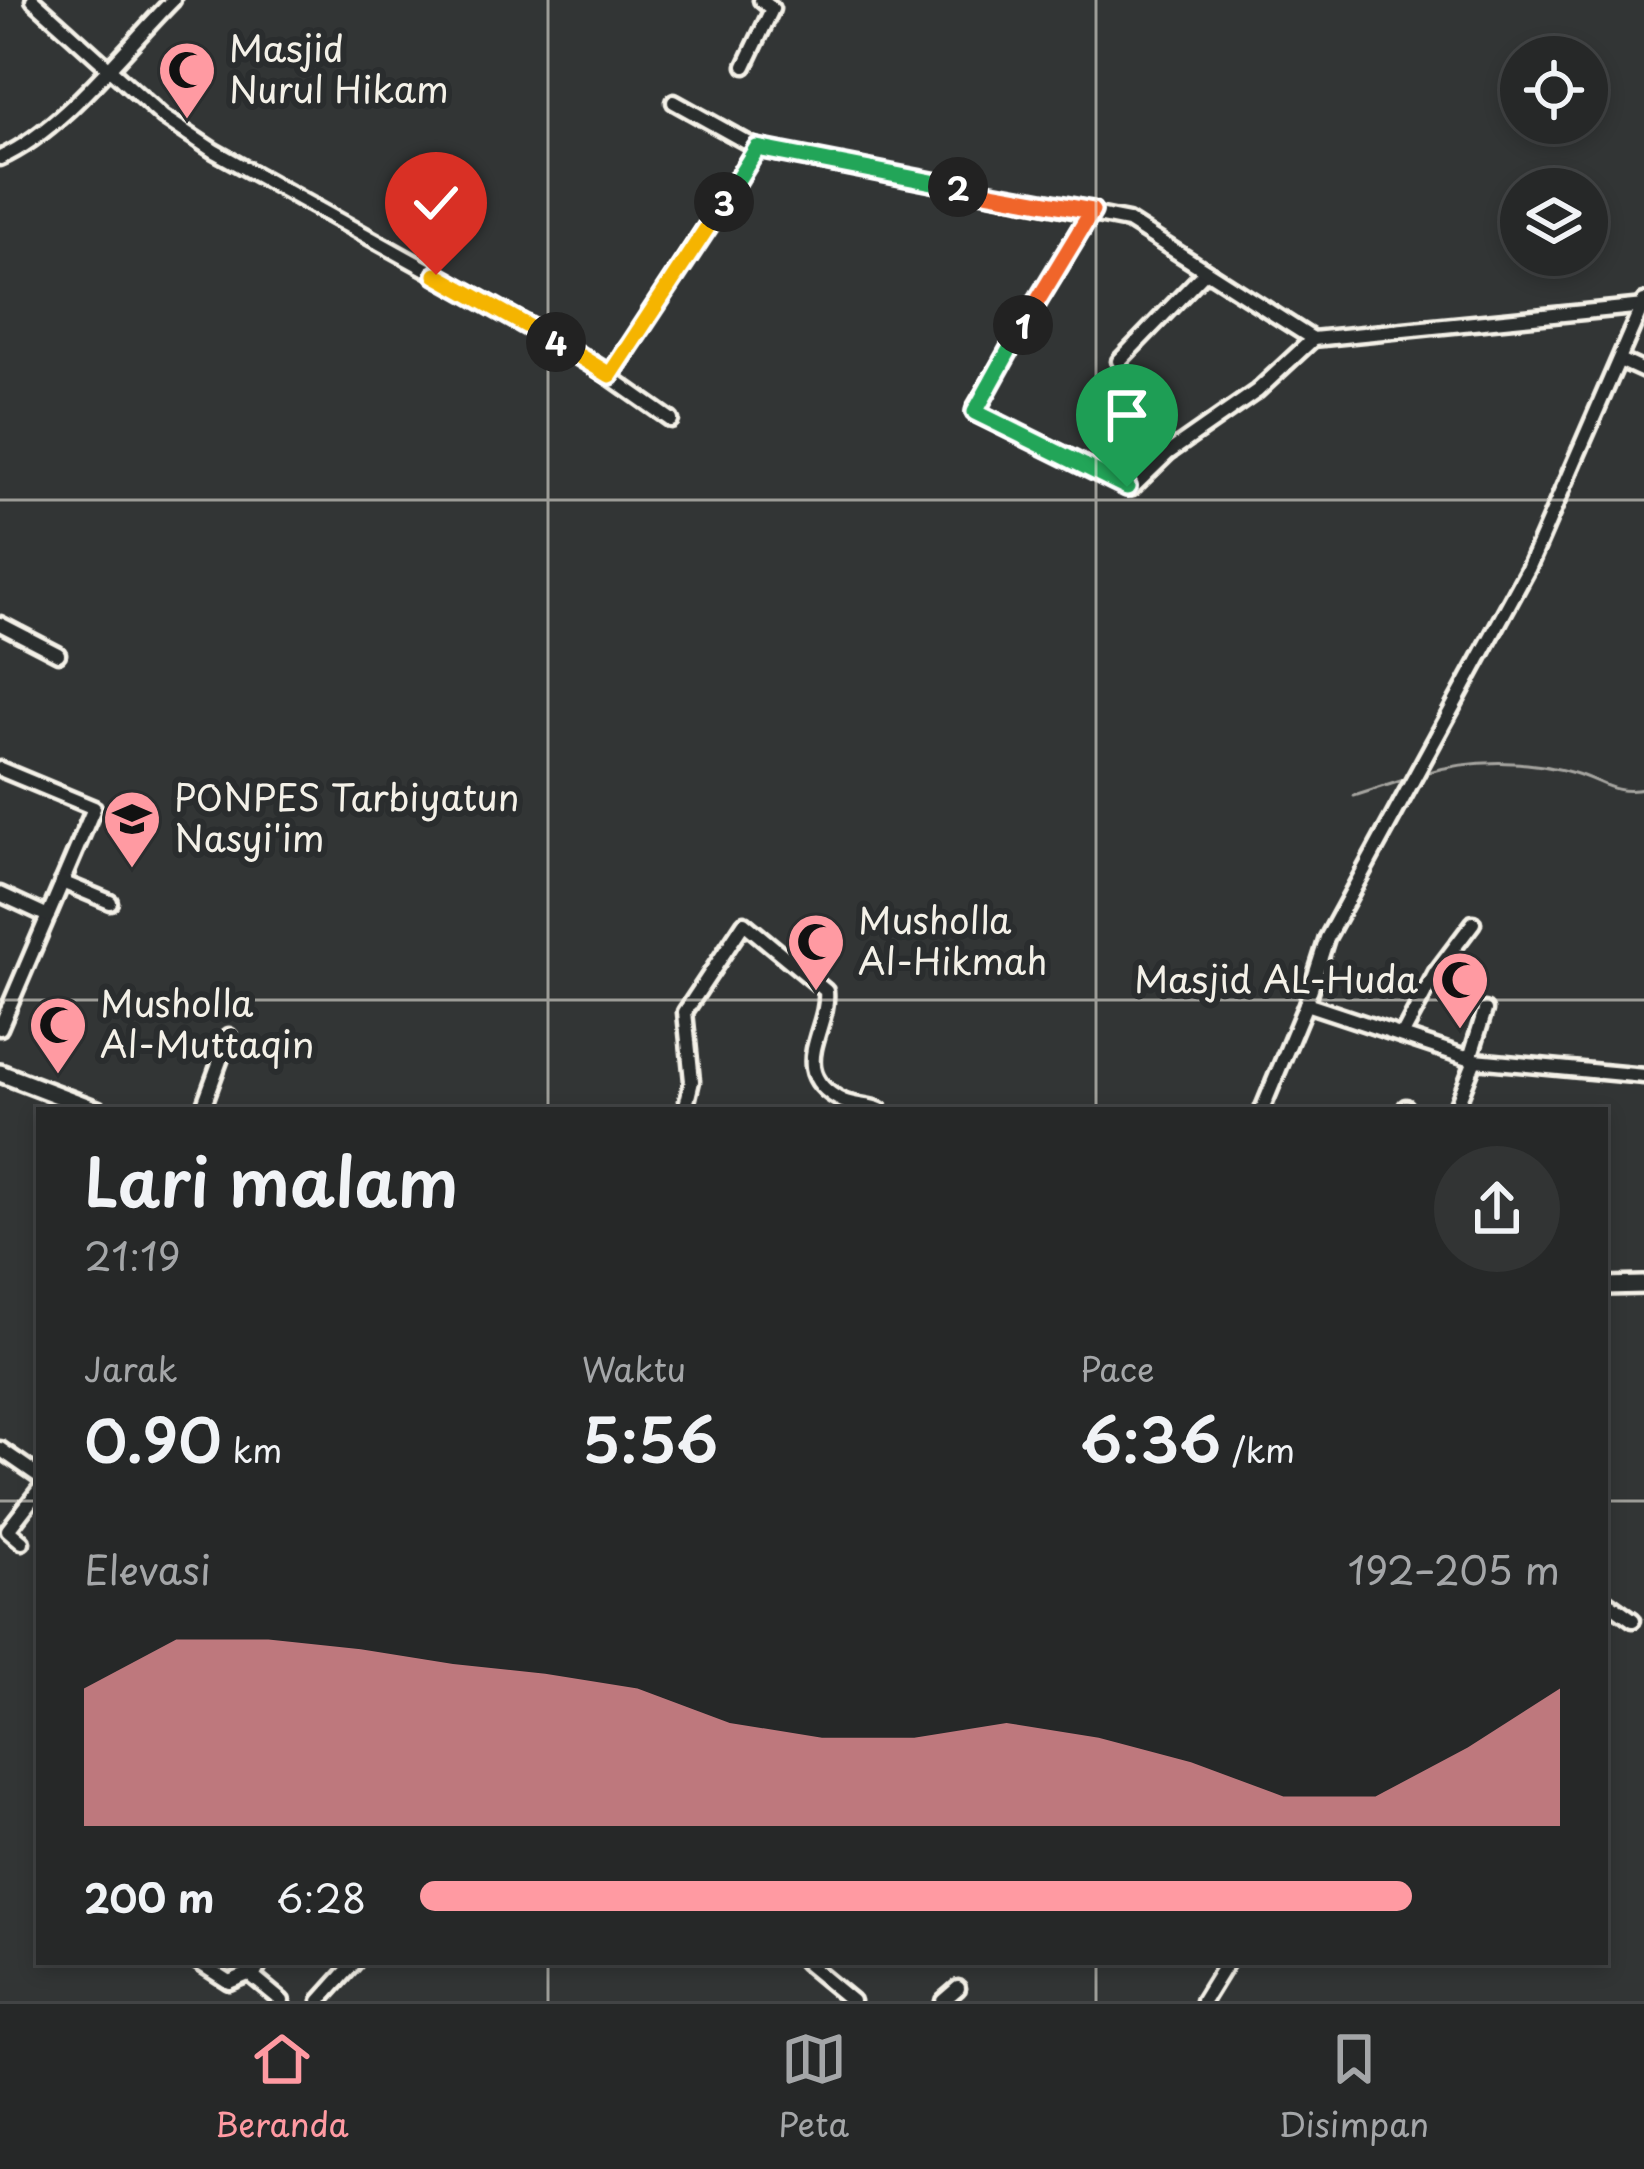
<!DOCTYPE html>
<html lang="id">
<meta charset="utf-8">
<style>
:root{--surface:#262828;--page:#323434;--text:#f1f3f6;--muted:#a4a6a8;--line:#424445;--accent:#ff9aa2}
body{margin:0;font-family:"Playpen Sans",sans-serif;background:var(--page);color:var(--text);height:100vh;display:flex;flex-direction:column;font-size:45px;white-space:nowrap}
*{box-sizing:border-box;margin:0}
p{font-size:39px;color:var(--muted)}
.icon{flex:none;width:66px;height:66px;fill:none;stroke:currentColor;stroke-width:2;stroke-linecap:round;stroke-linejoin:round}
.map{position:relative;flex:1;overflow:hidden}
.side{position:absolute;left:36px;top:1107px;width:1572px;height:858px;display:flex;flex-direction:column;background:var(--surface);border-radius:0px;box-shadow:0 6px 18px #0003,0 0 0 3px var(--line)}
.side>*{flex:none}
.buttons{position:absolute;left:1500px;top:36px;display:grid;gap:24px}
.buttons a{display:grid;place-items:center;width:108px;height:108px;border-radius:50%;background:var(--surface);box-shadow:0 6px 18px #0003,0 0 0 3px var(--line);font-size:60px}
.pin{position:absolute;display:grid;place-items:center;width:102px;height:102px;color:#fff;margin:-123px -51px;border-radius:50% 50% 50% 0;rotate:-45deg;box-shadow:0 0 12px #0007}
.pin .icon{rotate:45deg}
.km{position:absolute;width:60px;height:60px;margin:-30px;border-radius:50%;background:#222;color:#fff;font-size:33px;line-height:60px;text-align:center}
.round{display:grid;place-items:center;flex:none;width:126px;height:126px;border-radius:63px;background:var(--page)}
.summary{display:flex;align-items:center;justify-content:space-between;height:204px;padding:0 48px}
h1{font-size:66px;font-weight:600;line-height:90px}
.figures{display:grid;grid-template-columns:repeat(3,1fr);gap:18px;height:204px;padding:12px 48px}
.figures div{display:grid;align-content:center}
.figures b{font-size:60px;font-weight:600}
.figures small{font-size:33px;font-weight:400}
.figures p{font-size:33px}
.chart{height:336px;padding:24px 48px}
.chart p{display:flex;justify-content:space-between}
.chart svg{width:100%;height:216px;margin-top:12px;fill:var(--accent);opacity:.7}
ul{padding:0 48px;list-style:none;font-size:39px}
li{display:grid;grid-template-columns:192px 144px 1fr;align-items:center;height:90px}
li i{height:30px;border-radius:15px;background:var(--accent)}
.tabs{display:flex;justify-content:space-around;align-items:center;height:168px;border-top:3px solid var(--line);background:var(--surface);font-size:33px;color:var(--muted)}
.tabs a{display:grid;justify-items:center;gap:6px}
.tabs .on{color:var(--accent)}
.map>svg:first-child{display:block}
</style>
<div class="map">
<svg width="1644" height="2001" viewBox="0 0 1644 2001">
<rect width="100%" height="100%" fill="#323535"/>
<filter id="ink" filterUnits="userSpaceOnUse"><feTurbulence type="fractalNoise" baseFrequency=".00833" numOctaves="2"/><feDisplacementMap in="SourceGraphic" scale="24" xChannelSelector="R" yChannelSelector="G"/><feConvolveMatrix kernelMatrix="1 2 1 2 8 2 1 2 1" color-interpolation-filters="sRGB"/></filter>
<g filter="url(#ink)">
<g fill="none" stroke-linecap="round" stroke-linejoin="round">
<g stroke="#a6a5a0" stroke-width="3">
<path d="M1425,773C1472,759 1525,759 1574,773C1602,781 1612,795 1644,789"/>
<path d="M1354,796L1410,778"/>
</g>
<defs>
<g id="minor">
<path d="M33,0L163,117L214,151L570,349L671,420"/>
<path d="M745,66L772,9L761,0"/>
<path d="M674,102L757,148"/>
<path d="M0,158C63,130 124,49 173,0"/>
<path d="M1092,210L975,407L977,414L1132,488L1168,453L1257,391L1313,339"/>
<path d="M1119,361L1206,271"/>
<path d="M1622,361L1644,371"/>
<path d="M610,375L757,148L1128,221L1313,339L1644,306"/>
<path d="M0,624L58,654"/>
<path d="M0,769L94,808L0,1028"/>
<path d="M62,882L110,902"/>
<path d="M0,894L48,916"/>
<path d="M1306,1004L1327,938L1528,569L1644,301"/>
<path d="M1403,1034L1436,972L1473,923"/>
<path d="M1470,1058L1485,1010"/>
<path d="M202,1110L229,1036"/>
<path d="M685,1110L692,1081L685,1012L744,923L826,991C830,1030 784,1072 843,1101C854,1106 869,1105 880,1110"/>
<path d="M1262,1110L1306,1004L1475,1060L1644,1076"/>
<path d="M1405,1110L1406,1107"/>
<path d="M1455,1110L1475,1060"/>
<path d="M0,1449L39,1476"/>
<path d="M22,1542L8,1530L39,1490"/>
<path d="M1605,1600L1633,1620"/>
<path d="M198,1962L229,1982L253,1972"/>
<path d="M261,1962L253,1977L282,2001"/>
<path d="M805,1962L852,2001"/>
<path d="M320,2001L355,1962"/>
<path d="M943,2001L958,1988"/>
<path d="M1203,2001L1227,1962"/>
</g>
<g id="major">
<path d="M0,1073L97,1110"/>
<path d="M1605,1286L1644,1285"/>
</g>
</defs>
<use href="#minor" stroke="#f4f1e8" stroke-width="21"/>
<use href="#major" stroke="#f4f1e8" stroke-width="24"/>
<use href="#minor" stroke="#2a2d2e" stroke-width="12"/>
<use href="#major" stroke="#2a2d2e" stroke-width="15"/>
</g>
</g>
<g fill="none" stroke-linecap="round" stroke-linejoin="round" filter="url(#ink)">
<defs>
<path id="split-1" d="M1023,325L975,412L1127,487"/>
<path id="split-2" d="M958,187L1092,211L1023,325"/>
<path id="split-3" d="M724,202L757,148L958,187"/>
<path id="split-4" d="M556,342L610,375L724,202"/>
<path id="split-5" d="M436,275L556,342"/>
</defs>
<use href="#split-1" stroke="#fff" stroke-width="24"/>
<use href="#split-2" stroke="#fff" stroke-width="24"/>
<use href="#split-3" stroke="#fff" stroke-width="24"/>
<use href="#split-4" stroke="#fff" stroke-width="24"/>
<use href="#split-5" stroke="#fff" stroke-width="24"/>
<use href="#split-1" stroke="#22a559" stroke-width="15"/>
<use href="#split-2" stroke="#f0652b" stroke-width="15"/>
<use href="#split-3" stroke="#22a559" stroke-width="15"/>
<use href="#split-4" stroke="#f5b400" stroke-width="15"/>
<use href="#split-5" stroke="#f5b400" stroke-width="15"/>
</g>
<path fill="none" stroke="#f4f1e8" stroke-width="3" stroke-opacity="0.55" d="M548,0V1110M1096,0V1110M0,500H1644M0,1000H1644M0,1501H39M1605,1501H1644M548,1962V2001M1096,1962V2001"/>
<defs>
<symbol id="mosque-pin" viewBox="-11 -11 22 30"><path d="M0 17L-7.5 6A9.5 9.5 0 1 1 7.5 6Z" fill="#ff9aa2" stroke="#2a2d2e"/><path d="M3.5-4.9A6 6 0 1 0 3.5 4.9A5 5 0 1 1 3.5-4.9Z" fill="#111"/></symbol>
<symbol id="school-pin" viewBox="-11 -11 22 30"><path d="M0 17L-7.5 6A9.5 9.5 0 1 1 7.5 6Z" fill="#ff9aa2" stroke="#2a2d2e"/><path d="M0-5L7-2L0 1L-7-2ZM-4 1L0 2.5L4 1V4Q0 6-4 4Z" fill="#111"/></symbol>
</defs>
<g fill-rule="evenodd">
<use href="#mosque-pin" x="154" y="37" width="66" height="90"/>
<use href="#school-pin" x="99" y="786" width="66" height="90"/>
<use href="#mosque-pin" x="783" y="909" width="66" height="90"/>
<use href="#mosque-pin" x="1427" y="947" width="66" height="90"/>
<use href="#mosque-pin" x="25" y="992" width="66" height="90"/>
</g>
<g text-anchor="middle" stroke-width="12" stroke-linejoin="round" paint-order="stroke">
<g font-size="36" fill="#f4f1e8" stroke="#2a2d2e" text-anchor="start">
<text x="229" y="62">Masjid<tspan x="229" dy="41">Nurul Hikam</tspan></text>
<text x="174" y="811">PONPES Tarbiyatun<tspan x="174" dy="41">Nasyi'im</tspan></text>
<text x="858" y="934">Musholla<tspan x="858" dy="41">Al-Hikmah</tspan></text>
<text x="1418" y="993" text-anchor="end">Masjid AL-Huda</text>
<text x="100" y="1017">Musholla<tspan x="100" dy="41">Al-Muttaqin</tspan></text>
</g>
</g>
</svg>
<div class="buttons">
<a><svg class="icon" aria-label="locate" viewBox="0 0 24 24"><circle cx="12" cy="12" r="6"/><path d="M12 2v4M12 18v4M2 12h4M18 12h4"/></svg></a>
<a><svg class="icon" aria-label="layers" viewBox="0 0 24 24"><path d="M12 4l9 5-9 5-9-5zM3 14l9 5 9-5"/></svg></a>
</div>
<div class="pin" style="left:1127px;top:487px;background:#1e9e55"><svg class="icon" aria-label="arrive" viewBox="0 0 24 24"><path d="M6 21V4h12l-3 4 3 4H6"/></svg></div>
<div class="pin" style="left:436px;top:275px;background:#d93025"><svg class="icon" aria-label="check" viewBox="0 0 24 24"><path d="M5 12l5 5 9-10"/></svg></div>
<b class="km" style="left:1023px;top:325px">1</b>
<b class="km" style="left:958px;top:187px">2</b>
<b class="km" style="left:724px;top:202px">3</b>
<b class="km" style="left:556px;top:342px">4</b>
<section class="side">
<div class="summary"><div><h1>Lari malam</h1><p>21:19</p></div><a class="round"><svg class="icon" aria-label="share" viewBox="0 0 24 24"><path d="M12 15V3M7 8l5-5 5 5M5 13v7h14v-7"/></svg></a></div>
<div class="figures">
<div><p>Jarak</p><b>0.90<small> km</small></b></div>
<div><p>Waktu</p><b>5:56</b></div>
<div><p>Pace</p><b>6:36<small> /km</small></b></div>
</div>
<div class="chart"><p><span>Elevasi</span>192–205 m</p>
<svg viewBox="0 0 160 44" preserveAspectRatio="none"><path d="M0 44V16L10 6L20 6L30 8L40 11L50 13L60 16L70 23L80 26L90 26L100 23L110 26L120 31L130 38L140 38L150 28L160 16V44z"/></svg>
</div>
<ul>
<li><b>200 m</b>6:28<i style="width:87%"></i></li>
</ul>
</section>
</div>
<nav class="tabs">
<a class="on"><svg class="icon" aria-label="home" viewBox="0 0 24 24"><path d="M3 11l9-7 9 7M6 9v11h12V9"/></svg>Beranda</a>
<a><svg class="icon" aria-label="map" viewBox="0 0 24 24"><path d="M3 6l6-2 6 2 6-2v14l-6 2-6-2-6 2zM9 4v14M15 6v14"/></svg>Peta</a>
<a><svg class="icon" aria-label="saved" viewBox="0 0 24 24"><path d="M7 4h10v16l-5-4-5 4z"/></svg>Disimpan</a>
</nav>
